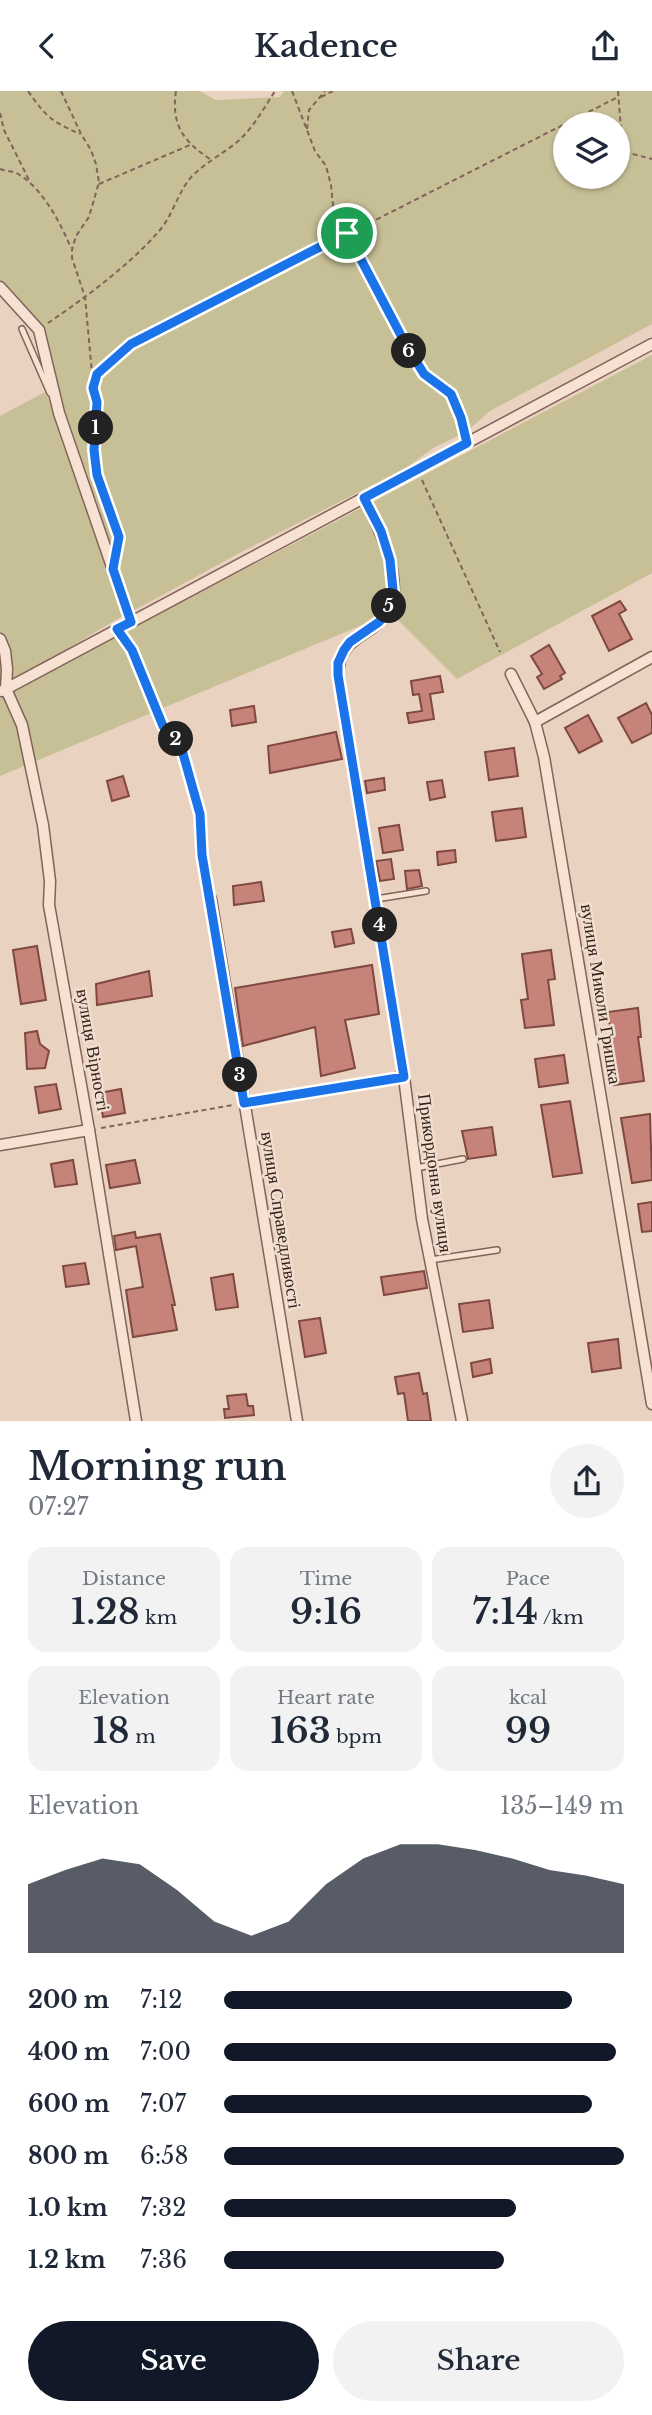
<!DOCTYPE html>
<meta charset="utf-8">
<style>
:root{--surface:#fff;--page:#f2f2f3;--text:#1f2937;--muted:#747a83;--accent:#111827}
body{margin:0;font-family:"Libre Baskerville",serif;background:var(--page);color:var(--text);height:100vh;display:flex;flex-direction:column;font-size:26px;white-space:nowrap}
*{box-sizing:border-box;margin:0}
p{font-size:23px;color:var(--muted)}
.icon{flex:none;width:38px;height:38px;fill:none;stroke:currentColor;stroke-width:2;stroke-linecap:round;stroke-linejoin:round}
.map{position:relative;height:1330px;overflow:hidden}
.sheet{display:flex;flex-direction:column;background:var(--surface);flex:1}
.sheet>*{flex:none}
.fabs{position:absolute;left:553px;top:21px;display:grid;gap:14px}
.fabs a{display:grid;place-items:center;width:77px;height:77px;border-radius:50%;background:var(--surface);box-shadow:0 2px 5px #0004;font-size:35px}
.pin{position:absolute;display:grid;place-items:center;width:60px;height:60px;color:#fff;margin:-30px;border:4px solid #fff;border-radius:50%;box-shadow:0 2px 7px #0007}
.km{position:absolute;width:35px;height:35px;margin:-18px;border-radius:50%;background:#222;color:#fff;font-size:19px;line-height:35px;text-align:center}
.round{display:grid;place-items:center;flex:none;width:74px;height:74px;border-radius:37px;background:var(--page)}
.headline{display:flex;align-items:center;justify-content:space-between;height:119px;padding:0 28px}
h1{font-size:38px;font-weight:600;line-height:52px}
.figures{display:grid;grid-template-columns:repeat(3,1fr);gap:10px;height:119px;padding:7px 28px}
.figures div{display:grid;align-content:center;border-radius:18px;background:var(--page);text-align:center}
.figures b{font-size:35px;font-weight:600}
.figures small{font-size:19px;font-weight:400}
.figures p{font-size:19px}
.chart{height:196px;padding:14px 28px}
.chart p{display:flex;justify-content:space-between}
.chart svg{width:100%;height:126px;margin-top:7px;fill:var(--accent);opacity:.7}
.action{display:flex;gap:14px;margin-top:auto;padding:14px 28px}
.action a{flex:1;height:80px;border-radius:42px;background:var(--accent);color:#fff;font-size:28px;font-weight:600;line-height:80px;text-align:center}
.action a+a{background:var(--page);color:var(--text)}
ul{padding:0 28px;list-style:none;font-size:23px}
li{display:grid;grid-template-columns:112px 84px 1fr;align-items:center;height:52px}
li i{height:18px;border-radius:9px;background:var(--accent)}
header{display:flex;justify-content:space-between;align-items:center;height:91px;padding:0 28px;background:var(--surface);font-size:32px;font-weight:600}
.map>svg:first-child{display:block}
</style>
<header><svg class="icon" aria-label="back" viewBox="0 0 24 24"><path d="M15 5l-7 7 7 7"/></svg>Kadence<svg class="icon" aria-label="share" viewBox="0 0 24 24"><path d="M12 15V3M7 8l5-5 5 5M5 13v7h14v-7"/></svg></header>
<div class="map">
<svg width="652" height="1330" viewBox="0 0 652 1330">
<rect width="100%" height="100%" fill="#ead2c1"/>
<g fill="#c7bf96" fill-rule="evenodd">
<path d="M0,0H199L216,9L280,6L284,0H652V233L490,320L466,341L433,357L406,377L247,458L131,521L63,321L46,242L0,194ZM565,33H618V86H565Z"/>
<path d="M652,264V482L457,588L391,522L0,685V607Z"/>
<path d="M45,301L56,324L124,524L47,570L0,593V325Z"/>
</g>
<g fill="#c68379" stroke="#7f4841" stroke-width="2">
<path d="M620,510L626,519L619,523L632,548L609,560L592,525Z"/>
<path d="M549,554L565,582L560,585L562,588L544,598L537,586L542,583L531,565Z"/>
<path d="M440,585L443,601L430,603L434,628L409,632L407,622L422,620L419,603L413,604L411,590Z"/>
<path d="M646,612L652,624V642L632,652L618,627Z"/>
<path d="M254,615L256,631L232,635L230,619Z"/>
<path d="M588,624L602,650L579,662L565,637Z"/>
<path d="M336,641L342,668L270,682L268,655Z"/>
<path d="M514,657L518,685L489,689L485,661Z"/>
<path d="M123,685L129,705L112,710L107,690Z"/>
<path d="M384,687L385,699L367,702L365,690Z"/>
<path d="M442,689L445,706L430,709L427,691Z"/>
<path d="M522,717L526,746L496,750L492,721Z"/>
<path d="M399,734L403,759L383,762L379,737Z"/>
<path d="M455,759L456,771L438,774L437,761Z"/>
<path d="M391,768L394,788L380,790L376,770Z"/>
<path d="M419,779L422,795L407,798L405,780Z"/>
<path d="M261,791L264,810L234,814L233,795Z"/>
<path d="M351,838L354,852L335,856L332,841Z"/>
<path d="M37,855L46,909L21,913L13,859Z"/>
<path d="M551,859L555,888L548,889L554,934L525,937L521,909L528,908L522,863Z"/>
<path d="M372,874L379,923L345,929L355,977L321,985L315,936L243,955L235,897Z"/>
<path d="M149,880L152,905L97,914L96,893Z"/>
<path d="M638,917L641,946H638L644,990L614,994L611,966L614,965L608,921Z"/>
<path d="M37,940L40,953L49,960L45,977L27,978L25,942Z"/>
<path d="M564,964L568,992L539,996L535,968Z"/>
<path d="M56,993L61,1018L39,1022L35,996Z"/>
<path d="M121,998L125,1022L103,1026L99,1002Z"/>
<path d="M570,1010L582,1082L553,1086L541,1014Z"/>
<path d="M650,1023L652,1089L632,1092L621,1027Z"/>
<path d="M492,1036L496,1064L468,1068L462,1040Z"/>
<path d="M73,1069L77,1093L55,1096L51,1073Z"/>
<path d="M135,1069L140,1092L110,1097L106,1074Z"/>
<path d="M652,1111V1140L642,1141L638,1113Z"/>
<path d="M135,1141L136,1147L160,1143L175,1214H172L177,1239L133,1246L126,1199L143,1196L136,1155L116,1159L114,1145Z"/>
<path d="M85,1172L89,1193L66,1196L63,1175Z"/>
<path d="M424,1180L427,1197L384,1204L381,1186Z"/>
<path d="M233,1183L238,1216L216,1219L211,1187Z"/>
<path d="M489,1209L493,1237L463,1241L459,1213Z"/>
<path d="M320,1227L326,1262L305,1266L299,1230Z"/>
<path d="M618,1248L621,1277L592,1281L588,1252Z"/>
<path d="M490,1268L492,1282L473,1286L471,1272Z"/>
<path d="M419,1282L423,1303L427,1302L431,1330H408L404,1302L398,1303L395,1286Z"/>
<path d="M246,1303L248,1315H253L254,1324L225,1327L224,1318H229L227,1305Z"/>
</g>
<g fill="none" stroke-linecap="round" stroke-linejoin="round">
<defs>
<g id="lane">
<path d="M22,238L50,302"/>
<path d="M376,808L426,800"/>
<path d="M416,1077L463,1068"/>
<path d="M430,1169L497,1159"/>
</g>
<g id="street">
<path d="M0,196L39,239L59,322L131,531"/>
<path d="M364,407C378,434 408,495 386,524C367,548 339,546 338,584L404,986L422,1128L462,1330"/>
<path d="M0,548L5,560L7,578L6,598L22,634L43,734L50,790L49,814L89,1039L136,1330"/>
<path d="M652,566L535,631L544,666L652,1313"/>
<path d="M511,583L535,631"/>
<path d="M2,600L652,253"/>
<path d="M211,808L297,1330"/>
<path d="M244,1012L404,986"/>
<path d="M0,1054L89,1039"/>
</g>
</defs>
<use href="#lane" stroke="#82635a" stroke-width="8"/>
<use href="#street" stroke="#82635a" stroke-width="13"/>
<g stroke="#82635a" stroke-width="2" stroke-dasharray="5 3.5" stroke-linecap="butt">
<path d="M28,0C46,26 51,30 80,43"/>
<path d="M61,0L81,43L91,59L96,73L99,91L89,126L76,145L72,159V167L85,206L93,293"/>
<path d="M176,0C171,34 183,50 210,68"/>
<path d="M292,0L315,60L326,75L331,94L334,124L339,136L347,142L361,165L405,252L424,283L451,303L464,341"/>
<path d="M618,0L622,51L629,62L652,68"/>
<path d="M321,6L333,0"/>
<path d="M0,22L4,39L30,91"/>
<path d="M307,38L309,19L325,0"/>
<path d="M0,78C5,80 11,80 16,82C41,94 61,133 71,157"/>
<path d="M99,93L190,54"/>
<path d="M48,232C85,207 131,173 160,139C174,122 178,100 193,84C207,71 222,63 236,52C252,39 264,17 275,0"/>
<path d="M422,389L500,561"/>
<path d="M118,459L119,446L115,430L97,384L94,359L97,329L93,297L97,283L131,253L618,6"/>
<path d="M124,549L132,559L163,635L180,652L200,722L202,764L208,797"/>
<path d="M101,1037L233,1014"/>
</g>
<use href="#lane" stroke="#f6e1d3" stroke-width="5"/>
<use href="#street" stroke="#f6e1d3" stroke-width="10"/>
</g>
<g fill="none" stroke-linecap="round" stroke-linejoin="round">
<defs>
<path id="route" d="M347,142L405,252L424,283L451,303L461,327L467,352L364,407L381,440L390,469L393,499L388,521L379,531L350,551L344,559L338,572V584L404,986L244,1012L202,764L200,723L180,652L163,635L132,559L117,538L131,531L113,478L119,446L97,384L94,359L97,311L93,297L97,283L131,253Z"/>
</defs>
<use href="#route" stroke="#fff" stroke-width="14"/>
<use href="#route" stroke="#1a73e8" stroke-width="9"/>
</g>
<g text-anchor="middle" stroke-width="5" stroke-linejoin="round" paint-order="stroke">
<g font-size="18" fill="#33211d" stroke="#f2decf">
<text transform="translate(601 903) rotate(81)" y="6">вулиця Миколи Гришка</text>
<text transform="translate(93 959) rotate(80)" y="6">вулиця Вірності</text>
<text transform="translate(435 1082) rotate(82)" y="6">Прикордонна вулиця</text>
<text transform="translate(281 1129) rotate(81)" y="6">вулиця Справедливості</text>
</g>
</g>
</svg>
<div class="fabs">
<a><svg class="icon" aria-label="layers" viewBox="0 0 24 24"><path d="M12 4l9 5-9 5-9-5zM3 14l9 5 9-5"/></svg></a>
</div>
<div class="pin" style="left:347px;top:142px;background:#1e9e55"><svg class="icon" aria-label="arrive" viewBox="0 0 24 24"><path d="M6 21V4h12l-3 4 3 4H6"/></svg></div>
<b class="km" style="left:96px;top:337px">1</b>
<b class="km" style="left:176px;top:648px">2</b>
<b class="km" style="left:240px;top:984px">3</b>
<b class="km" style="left:380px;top:834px">4</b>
<b class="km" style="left:389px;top:515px">5</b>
<b class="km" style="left:409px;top:260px">6</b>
</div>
<section class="sheet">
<div class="headline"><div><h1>Morning run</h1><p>07:27</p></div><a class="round"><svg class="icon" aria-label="share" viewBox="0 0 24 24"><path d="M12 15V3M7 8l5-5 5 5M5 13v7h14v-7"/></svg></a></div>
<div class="figures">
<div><p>Distance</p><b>1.28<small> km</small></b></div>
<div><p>Time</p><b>9:16</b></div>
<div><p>Pace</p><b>7:14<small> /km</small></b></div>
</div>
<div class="figures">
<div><p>Elevation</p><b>18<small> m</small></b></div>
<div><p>Heart rate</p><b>163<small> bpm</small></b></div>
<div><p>kcal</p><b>99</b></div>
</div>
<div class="chart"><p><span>Elevation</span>135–149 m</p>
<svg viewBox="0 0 160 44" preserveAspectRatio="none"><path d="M0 44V20L10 15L20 11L30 13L40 22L50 33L60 38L70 33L80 20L90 11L100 6L110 6L120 8L130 11L140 15L150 17L160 20V44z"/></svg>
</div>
<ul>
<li><b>200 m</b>7:12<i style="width:87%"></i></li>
<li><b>400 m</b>7:00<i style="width:98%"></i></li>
<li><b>600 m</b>7:07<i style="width:92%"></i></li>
<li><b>800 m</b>6:58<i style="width:100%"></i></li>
<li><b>1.0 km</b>7:32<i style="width:73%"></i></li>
<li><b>1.2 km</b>7:36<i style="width:70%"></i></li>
</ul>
<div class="action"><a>Save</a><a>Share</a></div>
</section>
